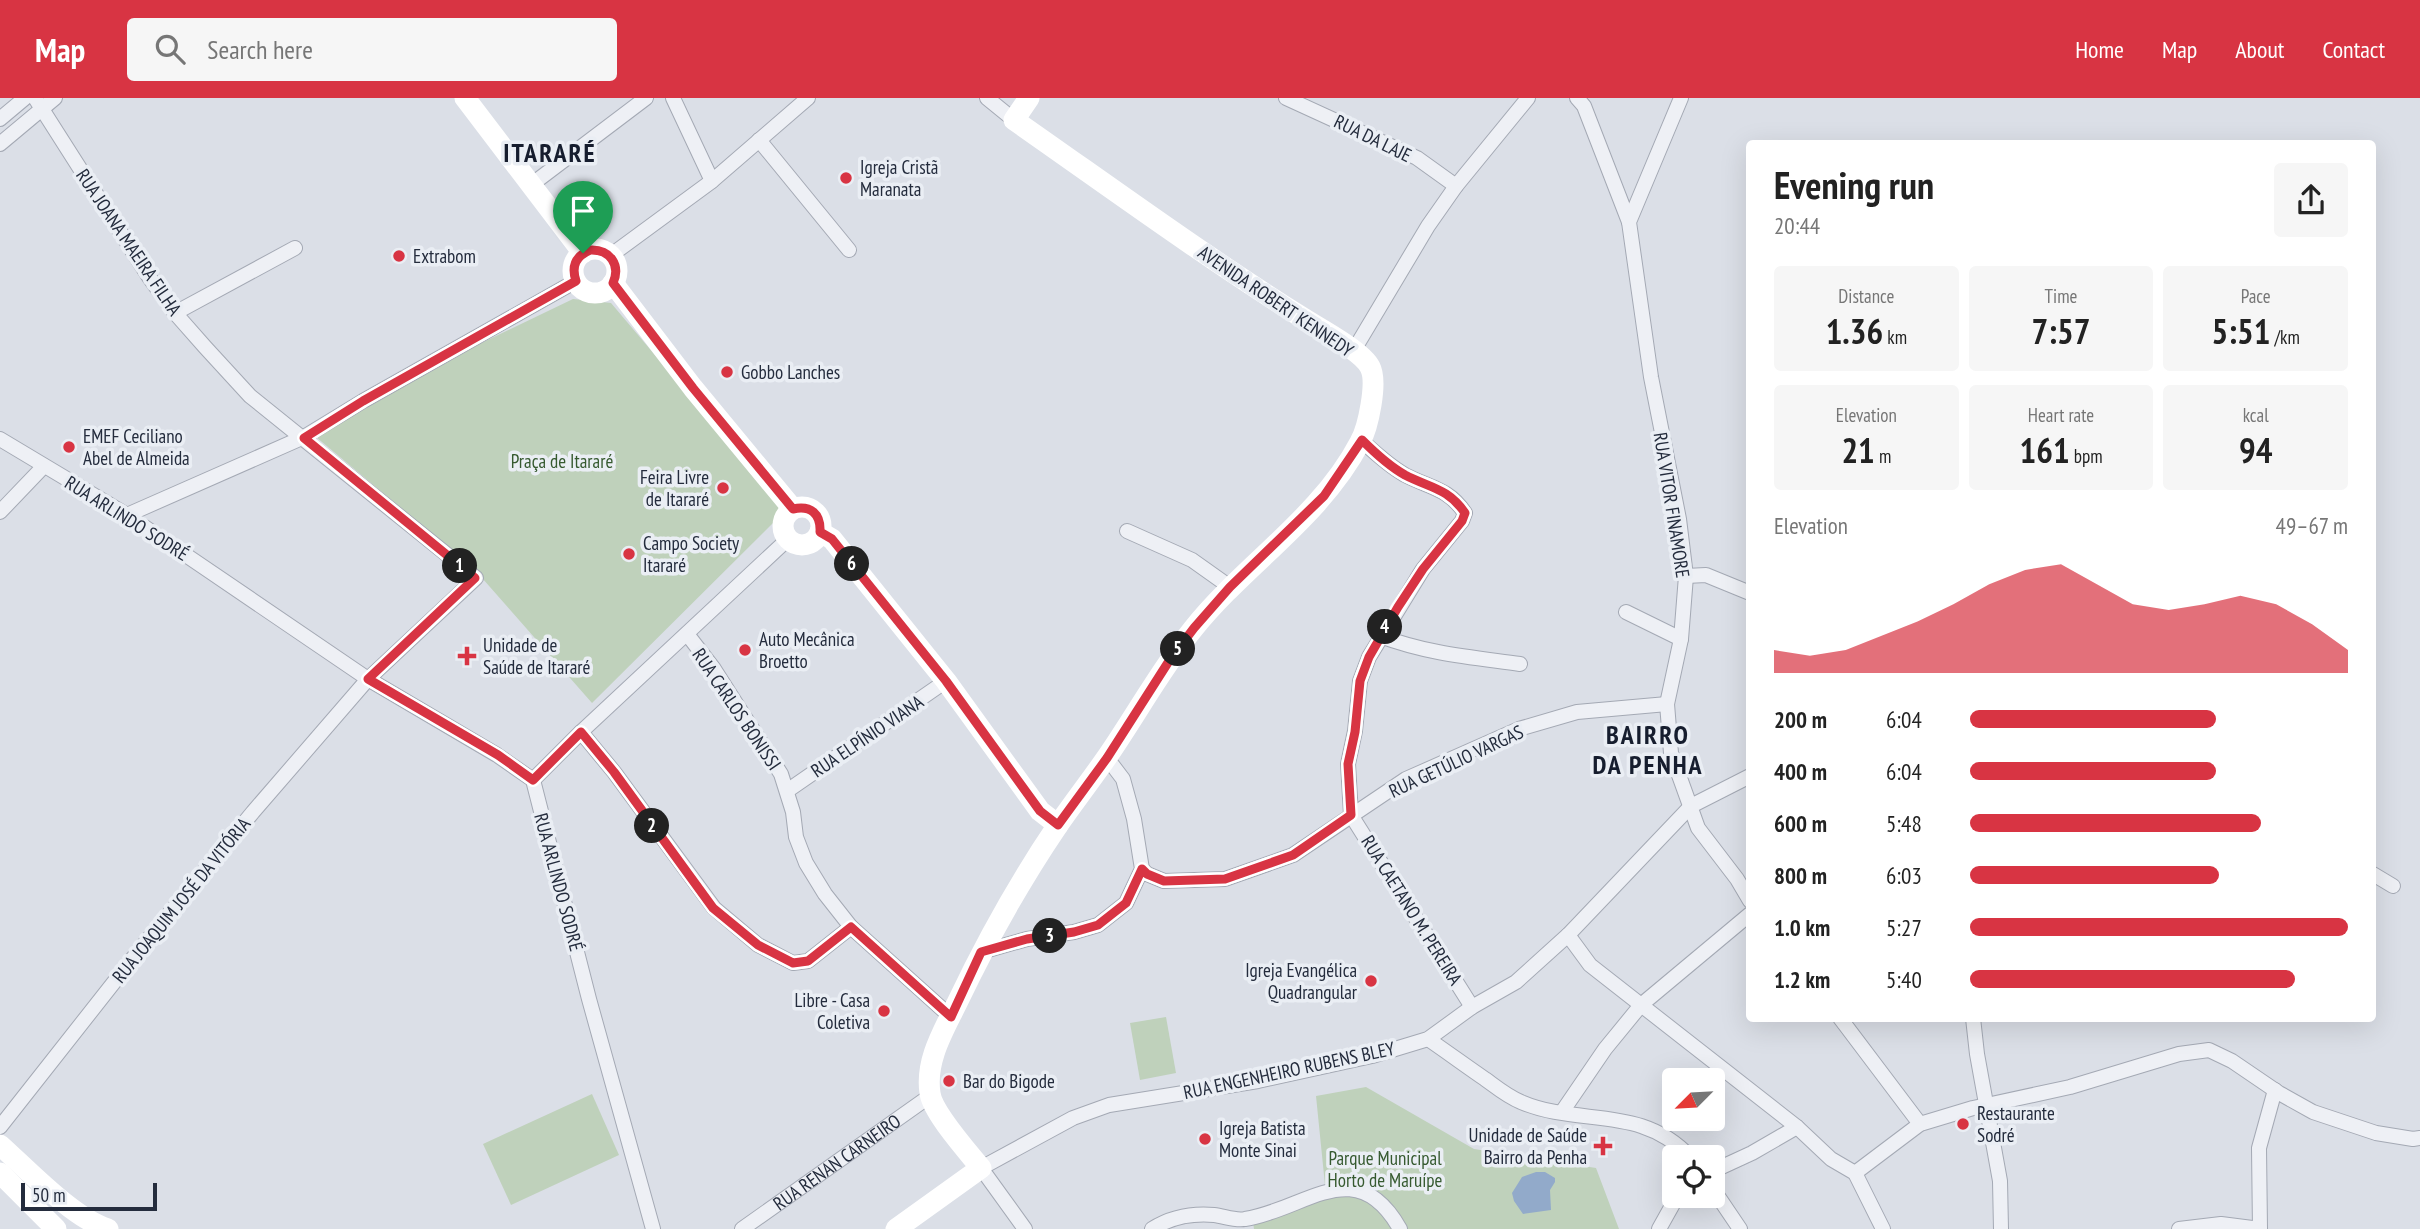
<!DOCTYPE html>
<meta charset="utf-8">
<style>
:root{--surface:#fff;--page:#f6f6f6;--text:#222;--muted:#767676;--accent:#d83443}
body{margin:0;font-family:"PT Sans Narrow",sans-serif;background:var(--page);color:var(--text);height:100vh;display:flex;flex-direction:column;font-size:26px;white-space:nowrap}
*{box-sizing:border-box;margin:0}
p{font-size:23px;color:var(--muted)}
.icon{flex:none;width:38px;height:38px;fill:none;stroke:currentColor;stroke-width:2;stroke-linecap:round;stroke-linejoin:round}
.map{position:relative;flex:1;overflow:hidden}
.details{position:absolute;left:1746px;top:42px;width:630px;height:882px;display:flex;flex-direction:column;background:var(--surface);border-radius:7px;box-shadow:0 7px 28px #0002}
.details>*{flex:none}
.needle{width:46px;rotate:246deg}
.controls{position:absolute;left:1662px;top:970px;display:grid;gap:14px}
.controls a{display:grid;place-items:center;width:63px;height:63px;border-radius:7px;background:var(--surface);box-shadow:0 7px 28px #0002;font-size:35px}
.scale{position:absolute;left:21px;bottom:18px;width:136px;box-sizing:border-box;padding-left:7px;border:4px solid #242c3d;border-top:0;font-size:19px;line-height:24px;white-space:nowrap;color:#242c3d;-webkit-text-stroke:5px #eaeef4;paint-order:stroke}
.pin{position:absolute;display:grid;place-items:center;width:60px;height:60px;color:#fff;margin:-72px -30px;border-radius:50% 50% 50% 0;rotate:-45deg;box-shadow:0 0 7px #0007}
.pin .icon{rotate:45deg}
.km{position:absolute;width:35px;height:35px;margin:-18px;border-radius:50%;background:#222;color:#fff;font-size:19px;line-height:35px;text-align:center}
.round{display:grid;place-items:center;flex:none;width:74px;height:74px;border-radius:7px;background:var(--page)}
.summary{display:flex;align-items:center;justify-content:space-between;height:119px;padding:0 28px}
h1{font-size:38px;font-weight:700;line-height:52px}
.figures{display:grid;grid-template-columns:repeat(3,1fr);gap:10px;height:119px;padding:7px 28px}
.figures div{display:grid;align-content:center;border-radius:7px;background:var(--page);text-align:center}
.figures b{font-size:35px;font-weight:700}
.figures small{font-size:19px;font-weight:400}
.figures p{font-size:19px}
.chart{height:196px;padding:14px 28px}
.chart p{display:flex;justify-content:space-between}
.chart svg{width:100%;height:126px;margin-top:7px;fill:var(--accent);opacity:.7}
ul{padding:0 28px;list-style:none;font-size:23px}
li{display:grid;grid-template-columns:112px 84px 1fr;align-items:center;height:52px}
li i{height:18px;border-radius:9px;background:var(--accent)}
header{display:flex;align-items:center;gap:42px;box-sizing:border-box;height:98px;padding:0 35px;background:var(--accent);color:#fff}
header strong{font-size:33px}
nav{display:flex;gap:38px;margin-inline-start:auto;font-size:24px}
.search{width:490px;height:63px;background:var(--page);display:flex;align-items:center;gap:18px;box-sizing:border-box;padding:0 24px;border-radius:7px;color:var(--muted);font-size:26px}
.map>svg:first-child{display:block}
</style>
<header>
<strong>Map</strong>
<div class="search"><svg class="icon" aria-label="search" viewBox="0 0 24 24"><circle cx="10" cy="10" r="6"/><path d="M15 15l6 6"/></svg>Search here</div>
<nav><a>Home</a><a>Map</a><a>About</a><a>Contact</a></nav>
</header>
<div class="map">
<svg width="2420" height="1131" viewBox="0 0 2420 1131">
<rect width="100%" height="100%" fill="#dbdfe7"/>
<g fill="#bfd1bb">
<path d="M573,201L611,205L786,412L592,605L475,472L316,339L452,259Z"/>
<path d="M1166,919L1176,975L1140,982L1130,925Z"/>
<path d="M1366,989L1474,1051L1596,1070L1619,1131H1254L1253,1124L1326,1097L1316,998Z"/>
<path d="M592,996L619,1057L511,1107L483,1046Z"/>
</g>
<path fill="#92aaca" d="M1536,1074H1545L1555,1080V1084L1550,1092L1551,1112L1523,1116L1514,1103L1512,1095L1522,1079Z"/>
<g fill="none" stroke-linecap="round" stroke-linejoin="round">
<defs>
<g id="street">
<path d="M673,0L712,83"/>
<path d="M987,0L1014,22"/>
<path d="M1286,0L1417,60L1456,88"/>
<path d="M1577,0L1584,8L1629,124"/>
<path d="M1681,0L1629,124L1651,279L1679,421L1686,478L1681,541L1667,606L1671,655L1698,730L1737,781L1750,803"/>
<path d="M0,21L25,0"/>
<path d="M759,42L849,152"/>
<path d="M0,46L55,0"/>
<path d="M531,87L646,0"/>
<path d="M610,158L712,83L808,0"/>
<path d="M175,215L295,150"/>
<path d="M1354,252L1428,128L1456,88L1528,0"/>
<path d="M0,341L127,417L368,581L497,657L533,682L589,901L653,1131"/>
<path d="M1362,343C1375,355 1389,368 1405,377C1430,390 1448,390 1465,415L1462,423L1423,471L1369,559L1360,583L1355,633L1348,666L1351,717L1472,909"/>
<path d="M0,414L44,368"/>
<path d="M127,417L304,339L363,303L576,183"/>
<path d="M1127,433L1192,462L1230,489"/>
<path d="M1686,478L1706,477L1750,495"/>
<path d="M1626,514L1681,541"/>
<path d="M687,536L714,571L781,676L793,714L796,739L806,765L825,796L851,829L951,919"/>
<path d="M1380,538C1429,556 1469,559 1520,566"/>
<path d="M581,634L614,674L714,810L758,847L793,865L808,863L851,829"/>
<path d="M533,682L581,634L788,441"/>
<path d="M787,693L946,583"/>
<path d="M1142,771L1147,776L1164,783L1225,781L1293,757L1406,681L1519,631L1577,614L1667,606"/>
<path d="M2373,776L2393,788"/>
<path d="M1568,837L1590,867L1797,1029L1831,1061L1855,1075L1883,1131"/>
<path d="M981,854L1027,841L1074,834L1098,827L1126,805L1142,771L1134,721L1123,681L1107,660"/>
<path d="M1840,920L1920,1026"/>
<path d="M1973,920L1977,956L2000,1083L2001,1131"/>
<path d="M1428,941C1447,954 1466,968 1485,981C1496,989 1508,999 1521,1004C1579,1029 1641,1006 1690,1059"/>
<path d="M1562,1014L1605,951L1641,907L1750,816"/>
<path d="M0,1029L137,855L253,714L368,581L476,480L250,298L205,249L175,215L149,179L35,0"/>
<path d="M1713,1073L1752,1055L1797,1029"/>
<path d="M1855,1075L1920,1026L1973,1010L2070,989L2179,956L2209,952L2232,963L2279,995L2313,1014L2376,1035L2413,1041L2420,1040"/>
<path d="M1713,1091L1740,1131"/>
<path id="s1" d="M742,1131L930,998"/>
<path d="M1025,1131L981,1070L1073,1020L1109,1007L1258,983L1372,958L1428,941L1472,909L1516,884L1568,837L1691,708L1750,678"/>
<path d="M1152,1131C1171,1119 1191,1115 1214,1117C1224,1118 1235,1123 1245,1121C1305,1112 1356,1053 1400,1131"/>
<path d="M1659,1131L1678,1097"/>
<path d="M2179,1131L2221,1126L2260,1131"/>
<path d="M2260,1131L2259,1050L2275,992"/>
</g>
</defs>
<use href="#street" stroke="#a4a9b4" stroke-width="16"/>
<use href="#street" stroke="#eef0f5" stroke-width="14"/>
<g stroke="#fff" stroke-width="21">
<path d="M465,0L583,155"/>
<circle cx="595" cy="173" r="22"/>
<path d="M613,185L693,290L793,411"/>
<circle cx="802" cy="428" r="19"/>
<path d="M820,434L832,441L946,583L1040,713L1058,727"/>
<path d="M0,1047C28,1072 73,1120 108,1131"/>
<path d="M0,1075L56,1131"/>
<path d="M896,1131L981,1070C968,1054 932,1014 930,995C925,962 944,932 958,903C987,842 1020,783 1058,727C1074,704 1091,682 1107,659C1136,617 1161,571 1193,531C1245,466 1321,419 1360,344C1368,330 1378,284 1370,269C1362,253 1319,230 1303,220C1204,158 1110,89 1014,22L1029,0"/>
</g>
</g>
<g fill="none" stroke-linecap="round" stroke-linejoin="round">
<defs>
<path id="route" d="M590,152C610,151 621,167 613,185L693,290L793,411C811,407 821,416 820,434L832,441L946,583L1040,713L1058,727L1107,660L1169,563L1194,530L1230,489L1324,398L1362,342C1375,355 1389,368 1405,377C1430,390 1448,390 1465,415L1462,423L1423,471L1398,509L1369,559L1360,583L1355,634L1348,666L1351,717L1293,757L1225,781L1164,783L1147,776L1142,771L1126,805L1098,827L1074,834L1027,841L981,854L951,919L851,829L808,863L793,865L758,847L713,810L614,674L581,634L533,682L498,657L368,581L475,480L304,340L363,303L576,183C571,168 576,158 590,152Z"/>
</defs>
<use href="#route" stroke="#fff" stroke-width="14"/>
<use href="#route" stroke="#d83443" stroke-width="9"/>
</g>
<g fill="#d83443" stroke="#eaeef4" stroke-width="2.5">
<circle cx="846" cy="80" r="7"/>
<circle cx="399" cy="158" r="7"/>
<circle cx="727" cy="274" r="7"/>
<circle cx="69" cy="349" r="7"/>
<circle cx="723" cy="390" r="7"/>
<circle cx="629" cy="456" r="7"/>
<circle cx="745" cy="552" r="7"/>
<path d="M463.5 547.5h7v7h7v7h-7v7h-7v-7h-7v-7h7z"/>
<circle cx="1371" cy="883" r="7"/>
<circle cx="884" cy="913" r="7"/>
<circle cx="949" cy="983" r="7"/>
<circle cx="1963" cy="1026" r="7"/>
<circle cx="1205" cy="1041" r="7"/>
<path d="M1599.5 1037.5h7v7h7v7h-7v7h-7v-7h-7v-7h7z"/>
</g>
<g text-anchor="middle" stroke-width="7" stroke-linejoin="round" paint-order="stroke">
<g font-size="19" fill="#242c3d" stroke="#eaeef4">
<text transform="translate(1373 40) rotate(26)" y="7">RUA DA LAJE</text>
<text transform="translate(129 144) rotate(56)" y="7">RUA JOANA MAEIRA FILHA</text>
<text transform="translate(1276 203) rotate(34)" y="7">AVENIDA ROBERT KENNEDY</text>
<text transform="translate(1672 407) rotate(81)" y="7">RUA VITOR FINAMORE</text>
<text transform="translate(127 420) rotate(32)" y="7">RUA ARLINDO SODRÉ</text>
<text transform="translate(737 611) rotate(56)" y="7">RUA CARLOS BONISSI</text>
<text transform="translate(867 638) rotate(-34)" y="7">RUA ELPÍNIO VIANA</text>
<text transform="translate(1456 663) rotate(-25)" y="7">RUA GETÚLIO VARGAS</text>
<text transform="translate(559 784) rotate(75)" y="7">RUA ARLINDO SODRÉ</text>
<text transform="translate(181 802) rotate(-51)" y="7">RUA JOAQUIM JOSÉ DA VITÓRIA</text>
<text transform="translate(1412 812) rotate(58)" y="7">RUA CAETANO M. PEREIRA</text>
<text transform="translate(1289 972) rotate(-12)" y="7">RUA ENGENHEIRO RUBENS BLEY</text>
<text dy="7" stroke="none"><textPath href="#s1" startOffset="116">RUA RENAN CARNEIRO</textPath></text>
</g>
<g font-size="19" fill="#242c3d" stroke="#eaeef4" text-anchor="start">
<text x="860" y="76">Igreja Cristã<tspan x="860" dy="22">Maranata</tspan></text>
<text x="413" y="165">Extrabom</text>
<text x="741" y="281">Gobbo Lanches</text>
<text x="83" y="345">EMEF Ceciliano<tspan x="83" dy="22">Abel de Almeida</tspan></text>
<text x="709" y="386" text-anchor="end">Feira Livre<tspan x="709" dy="22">de Itararé</tspan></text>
<text x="643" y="452">Campo Society<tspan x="643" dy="22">Itararé</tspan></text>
<text x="759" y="548">Auto Mecânica<tspan x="759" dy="22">Broetto</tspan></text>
<text x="483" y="554">Unidade de<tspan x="483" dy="22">Saúde de Itararé</tspan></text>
<text x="1357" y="879" text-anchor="end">Igreja Evangélica<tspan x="1357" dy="22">Quadrangular</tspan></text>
<text x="870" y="909" text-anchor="end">Libre - Casa<tspan x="870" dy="22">Coletiva</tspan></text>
<text x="963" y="990">Bar do Bigode</text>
<text x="1977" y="1022">Restaurante<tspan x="1977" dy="22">Sodré</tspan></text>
<text x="1219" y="1037">Igreja Batista<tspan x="1219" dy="22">Monte Sinai</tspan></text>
<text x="1587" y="1044" text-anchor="end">Unidade de Saúde<tspan x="1587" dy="22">Bairro da Penha</tspan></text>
</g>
<g font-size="19" fill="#365a30" stroke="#eaeef4">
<text x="562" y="370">Praça de Itararé</text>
<text x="1385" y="1067">Parque Municipal<tspan x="1385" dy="22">Horto de Maruípe</tspan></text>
</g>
<g font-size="26" font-weight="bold" letter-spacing="2" fill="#161d2e" stroke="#eaeef4">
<text x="550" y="64">ITARARÉ</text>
<text x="1648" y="646">BAIRRO<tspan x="1648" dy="30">DA PENHA</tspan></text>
</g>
</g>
</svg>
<div class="controls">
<a><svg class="needle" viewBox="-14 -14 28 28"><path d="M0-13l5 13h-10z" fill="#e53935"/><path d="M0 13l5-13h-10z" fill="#767676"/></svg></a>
<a><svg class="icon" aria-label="locate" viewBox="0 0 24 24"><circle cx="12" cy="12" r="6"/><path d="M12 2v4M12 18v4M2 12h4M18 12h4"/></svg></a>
</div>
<div class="scale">50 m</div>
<div class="pin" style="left:583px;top:155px;background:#1e9e55"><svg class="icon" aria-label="arrive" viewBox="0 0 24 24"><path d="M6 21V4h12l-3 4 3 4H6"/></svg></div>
<b class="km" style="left:460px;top:468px">1</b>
<b class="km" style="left:652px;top:728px">2</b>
<b class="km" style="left:1050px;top:838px">3</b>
<b class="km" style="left:1385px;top:529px">4</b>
<b class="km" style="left:1178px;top:551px">5</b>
<b class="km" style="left:852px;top:466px">6</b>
<section class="details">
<div class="summary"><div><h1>Evening run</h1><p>20:44</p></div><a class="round"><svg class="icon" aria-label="share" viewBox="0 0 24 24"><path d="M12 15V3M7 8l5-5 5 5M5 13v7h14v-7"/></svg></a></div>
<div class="figures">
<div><p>Distance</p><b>1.36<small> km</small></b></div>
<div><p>Time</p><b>7:57</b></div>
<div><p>Pace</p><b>5:51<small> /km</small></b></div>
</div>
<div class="figures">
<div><p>Elevation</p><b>21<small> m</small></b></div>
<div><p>Heart rate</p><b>161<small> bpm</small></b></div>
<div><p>kcal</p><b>94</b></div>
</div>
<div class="chart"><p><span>Elevation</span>49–67 m</p>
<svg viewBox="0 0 160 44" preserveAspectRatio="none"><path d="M0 44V36L10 38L20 36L30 31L40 26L50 20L60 13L70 8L80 6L90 13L100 20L110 22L120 20L130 17L140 20L150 27L160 36V44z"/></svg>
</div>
<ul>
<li><b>200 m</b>6:04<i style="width:65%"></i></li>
<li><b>400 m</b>6:04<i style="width:65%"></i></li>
<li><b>600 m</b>5:48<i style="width:77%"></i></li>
<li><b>800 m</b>6:03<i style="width:66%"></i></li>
<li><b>1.0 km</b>5:27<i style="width:100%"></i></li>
<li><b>1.2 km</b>5:40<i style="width:86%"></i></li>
</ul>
</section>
</div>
